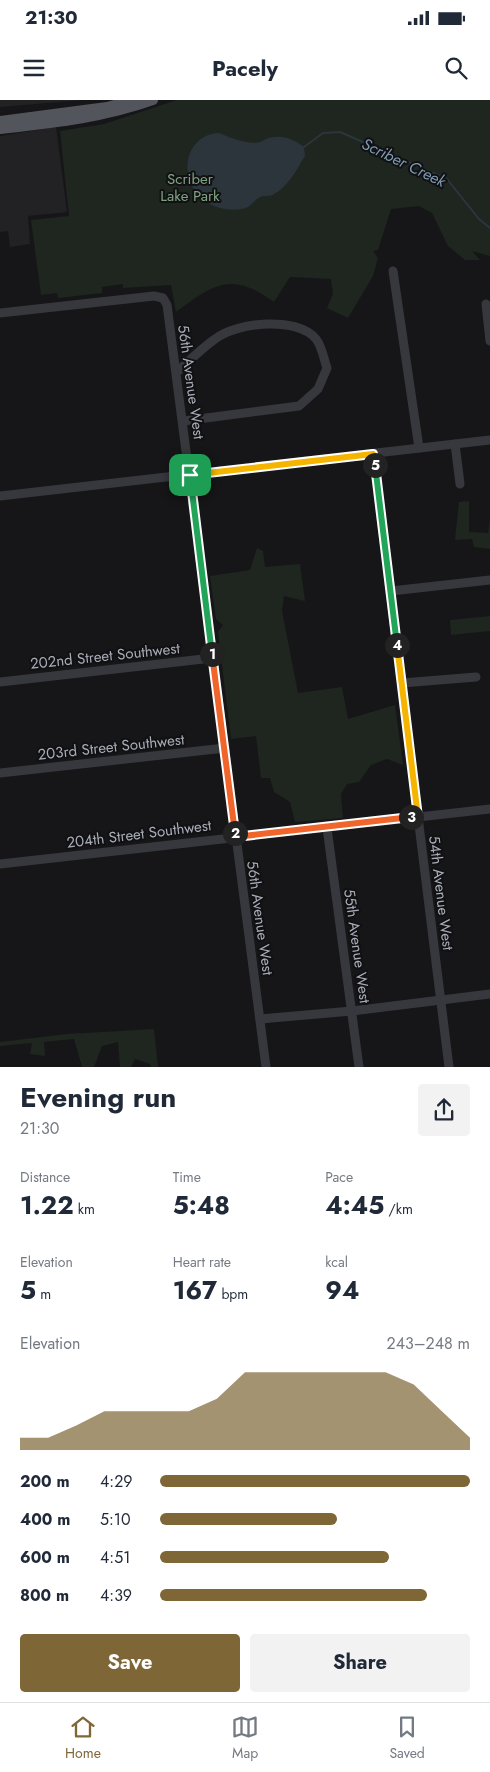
<!DOCTYPE html>
<meta charset="utf-8">
<style>
:root{--surface:#fff;--page:#f2f2f3;--text:#1f2937;--muted:#747a83;--line:#e0e1e3;--accent:#7e6636}
body{margin:0;font-family:Jost,sans-serif;background:var(--page);color:var(--text);height:100vh;display:flex;flex-direction:column;font-size:19px;white-space:nowrap}
*{box-sizing:border-box;margin:0}
p{font-size:16px;color:var(--muted)}
.icon{flex:none;width:28px;height:28px;fill:none;stroke:currentColor;stroke-width:2;stroke-linecap:round;stroke-linejoin:round}
.map{position:relative;height:967px;overflow:hidden}
.drawer{display:flex;flex-direction:column;background:var(--surface);flex:1}
.drawer>*{flex:none}
.pin{position:absolute;display:grid;place-items:center;width:42px;height:42px;color:#fff;margin:-21px;border-radius:10px;box-shadow:0 2px 8px #0006}
.km{position:absolute;width:25px;height:25px;margin:-12px;border-radius:50%;background:#222;color:#fff;font-size:14px;line-height:25px;text-align:center}
.round{display:grid;place-items:center;flex:none;width:52px;height:52px;border-radius:5px;background:var(--page)}
.headline{display:flex;align-items:center;justify-content:space-between;height:85px;padding:0 20px}
h1{font-size:28px;font-weight:700;line-height:38px}
.metrics{display:grid;grid-template-columns:repeat(3,1fr);gap:8px;height:85px;padding:5px 20px}
.metrics div{display:grid;align-content:center}
.metrics b{font-size:25px;font-weight:700}
.metrics small{font-size:14px;font-weight:400}
.metrics p{font-size:14px}
.chart{height:140px;padding:10px 20px}
.chart p{display:flex;justify-content:space-between}
.chart svg{width:100%;height:90px;margin-top:5px;fill:var(--accent);opacity:.7}
.cta{display:flex;gap:10px;margin-top:auto;padding:10px 20px}
.cta a{flex:1;height:58px;border-radius:5px;background:var(--accent);color:#fff;font-size:20px;font-weight:700;line-height:58px;text-align:center}
.cta a+a{background:var(--page);color:var(--text)}
ul{padding:0 20px;list-style:none;font-size:16px}
li{display:grid;grid-template-columns:80px 60px 1fr;align-items:center;height:38px}
li i{height:12px;border-radius:6px;background:var(--accent)}
.status{display:flex;justify-content:space-between;align-items:center;height:35px;padding:0 25px;background:var(--surface);direction:ltr}
.status svg{height:14px;fill:currentColor}
header{display:flex;justify-content:space-between;align-items:center;height:65px;padding:0 20px;background:var(--surface);font-size:22px;font-weight:700}
.tab-bar{display:flex;justify-content:space-around;align-items:center;height:70px;border-top:1px solid var(--line);background:var(--surface);font-size:14px;color:var(--muted)}
.tab-bar a{display:grid;justify-items:center;gap:2px}
.tab-bar .active{color:var(--accent)}
.map>svg:first-child{display:block}
</style>
<div class="status"><b>21:30</b><svg viewBox="0 0 49 12"><path d="M0 12V9h3v3zM5 12V6h3v6zM10 12V3h3v9zM15 12V0h3v12zM26 1h20v11H26zM47 4h2v5h-2z"/></svg></div>
<header><svg class="icon" aria-label="menu" viewBox="0 0 24 24"><path d="M4 6h16M4 12h16M4 18h16"/></svg>Pacely<svg class="icon" aria-label="search" viewBox="0 0 24 24"><circle cx="10" cy="10" r="6"/><path d="M15 15l6 6"/></svg></header>
<div class="map">
<svg width="490" height="967" viewBox="0 0 490 967">
<rect width="100%" height="100%" fill="#161618"/>
<g fill="#222225">
<path d="M0,0H82L0,7Z"/>
<path d="M56,27L67,112L28,116L30,144L10,147L8,131L0,132V36Z"/>
</g>
<g fill="#1e261f">
<path d="M177,0H490V156L472,151L480,160H465L448,146L432,113L419,106L391,109L378,150L373,151L378,158L373,176L348,218L327,208L333,194L331,179L290,177L274,202C231,171 214,184 176,212L171,185L123,188V184L102,187V193L58,198L57,193L41,195L31,120L69,116L60,31L104,24Z"/>
<path d="M469,401V432L488,433L490,419V449L474,447L472,439L455,440L459,402Z"/>
<path d="M257,448L263,451L265,467L300,464L305,501L284,496L282,511L298,593L342,587L348,619L395,605L403,665L387,659L371,665L359,682L347,684L341,694L343,718L295,722L290,702L274,692L270,678H261L256,636L231,639L218,532L223,525L216,519L210,476L250,470Z"/>
<path d="M490,516V531L451,535L450,520Z"/>
<path d="M154,929L158,967H151L150,964L135,959L131,967H120L118,942L102,946L94,967H82L74,939L44,942L45,956L30,954L32,943L0,946V942L67,934Z"/>
</g>
<path fill="#2c353c" d="M219,33C230,38 242,42 254,43C259,43 262,41 266,39C280,34 292,38 304,47L305,56C297,69 288,87 274,94C270,97 264,95 260,97C255,100 252,104 248,107C241,110 233,110 225,109C175,100 177,35 219,33Z"/>
<g fill="none" stroke-linecap="round" stroke-linejoin="round">
<path stroke="#2c353c" stroke-width="2" d="M304,47L323,33L340,32L447,79L479,119L490,128"/>
<g stroke="#37383d" stroke-width="9">
<path d="M393,171L419,348"/>
<path d="M486,204L490,241"/>
<path d="M0,213L154,196L163,198L167,205L266,967"/>
<path d="M177,272C189,261 201,249 215,239C237,222 297,216 316,239C322,246 324,260 327,268L318,289L299,306L183,321"/>
<path d="M455,344L460,384"/>
<path d="M373,354L449,967"/>
<path d="M0,396L490,340"/>
<path d="M391,491L490,480"/>
<path d="M0,582L212,558"/>
<path d="M402,583L476,577"/>
<path d="M0,673L225,648"/>
<path d="M327,728L359,967"/>
<path d="M0,764L490,709"/>
<path d="M260,919L352,911L490,894"/>
</g>
<g stroke="#53555c" stroke-width="10">
<path d="M0,21L107,7L133,0"/>
<path d="M0,29C53,23 102,18 153,0"/>
</g>
</g>
<g fill="none" stroke-linecap="round" stroke-linejoin="round">
<defs>
<path id="split-1" d="M190,375L212,554"/>
<path id="split-2" d="M212,554L235,733"/>
<path id="split-3" d="M235,733V737L411,717"/>
<path id="split-4" d="M397,545L418,717H411"/>
<path id="split-5" d="M375,365L397,545"/>
<path id="split-6" d="M190,375L373,354L375,365"/>
</defs>
<use href="#split-1" stroke="#fff" stroke-width="10"/>
<use href="#split-2" stroke="#fff" stroke-width="10"/>
<use href="#split-3" stroke="#fff" stroke-width="10"/>
<use href="#split-4" stroke="#fff" stroke-width="10"/>
<use href="#split-5" stroke="#fff" stroke-width="10"/>
<use href="#split-6" stroke="#fff" stroke-width="10"/>
<use href="#split-1" stroke="#22a559" stroke-width="6"/>
<use href="#split-2" stroke="#f0652b" stroke-width="6"/>
<use href="#split-3" stroke="#f0652b" stroke-width="6"/>
<use href="#split-4" stroke="#f5b400" stroke-width="6"/>
<use href="#split-5" stroke="#22a559" stroke-width="6"/>
<use href="#split-6" stroke="#f5b400" stroke-width="6"/>
</g>
<g text-anchor="middle" stroke-width="4" stroke-linejoin="round" paint-order="stroke">
<g font-size="15" fill="#7fa381" stroke="#111113">
<text x="190" y="84">Scriber<tspan x="190" dy="17">Lake Park</tspan></text>
</g>
<g font-size="15" fill="#a8adb8" stroke="#111113">
<text transform="translate(191 282) rotate(82)" y="5">56th Avenue West</text>
<text transform="translate(105 556) rotate(-6)" y="5">202nd Street Southwest</text>
<text transform="translate(111 647) rotate(-6)" y="5">203rd Street Southwest</text>
<text transform="translate(139 734) rotate(-7)" y="5">204th Street Southwest</text>
<text transform="translate(441 793) rotate(83)" y="5">54th Avenue West</text>
<text transform="translate(260 818) rotate(82)" y="5">56th Avenue West</text>
<text transform="translate(357 846) rotate(82)" y="5">55th Avenue West</text>
</g>
<g font-size="16" font-style="italic" fill="#7f9bb3" stroke="#111113">
<text transform="translate(404 62) rotate(26)" y="6">Scriber Creek</text>
</g>
</g>
</svg>
<div class="pin" style="left:190px;top:375px;background:#1e9e55"><svg class="icon" aria-label="arrive" viewBox="0 0 24 24"><path d="M6 21V4h12l-3 4 3 4H6"/></svg></div>
<b class="km" style="left:212px;top:554px">1</b>
<b class="km" style="left:235px;top:733px">2</b>
<b class="km" style="left:411px;top:717px">3</b>
<b class="km" style="left:397px;top:545px">4</b>
<b class="km" style="left:375px;top:365px">5</b>
</div>
<section class="drawer">
<div class="headline"><div><h1>Evening run</h1><p>21:30</p></div><a class="round"><svg class="icon" aria-label="share" viewBox="0 0 24 24"><path d="M12 15V3M7 8l5-5 5 5M5 13v7h14v-7"/></svg></a></div>
<div class="metrics">
<div><p>Distance</p><b>1.22<small> km</small></b></div>
<div><p>Time</p><b>5:48</b></div>
<div><p>Pace</p><b>4:45<small> /km</small></b></div>
</div>
<div class="metrics">
<div><p>Elevation</p><b>5<small> m</small></b></div>
<div><p>Heart rate</p><b>167<small> bpm</small></b></div>
<div><p>kcal</p><b>94</b></div>
</div>
<div class="chart"><p><span>Elevation</span>243–248 m</p>
<svg viewBox="0 0 160 44" preserveAspectRatio="none"><path d="M0 44V38L10 38L20 32L30 25L40 25L50 25L60 25L70 19L80 6L90 6L100 6L110 6L120 6L130 6L140 12L150 25L160 38V44z"/></svg>
</div>
<ul>
<li><b>200 m</b>4:29<i style="width:100%"></i></li>
<li><b>400 m</b>5:10<i style="width:57%"></i></li>
<li><b>600 m</b>4:51<i style="width:74%"></i></li>
<li><b>800 m</b>4:39<i style="width:86%"></i></li>
</ul>
<div class="cta"><a>Save</a><a>Share</a></div>
</section>
<nav class="tab-bar">
<a class="active"><svg class="icon" aria-label="home" viewBox="0 0 24 24"><path d="M3 11l9-7 9 7M6 9v11h12V9"/></svg>Home</a>
<a><svg class="icon" aria-label="map" viewBox="0 0 24 24"><path d="M3 6l6-2 6 2 6-2v14l-6 2-6-2-6 2zM9 4v14M15 6v14"/></svg>Map</a>
<a><svg class="icon" aria-label="saved" viewBox="0 0 24 24"><path d="M7 4h10v16l-5-4-5 4z"/></svg>Saved</a>
</nav>
